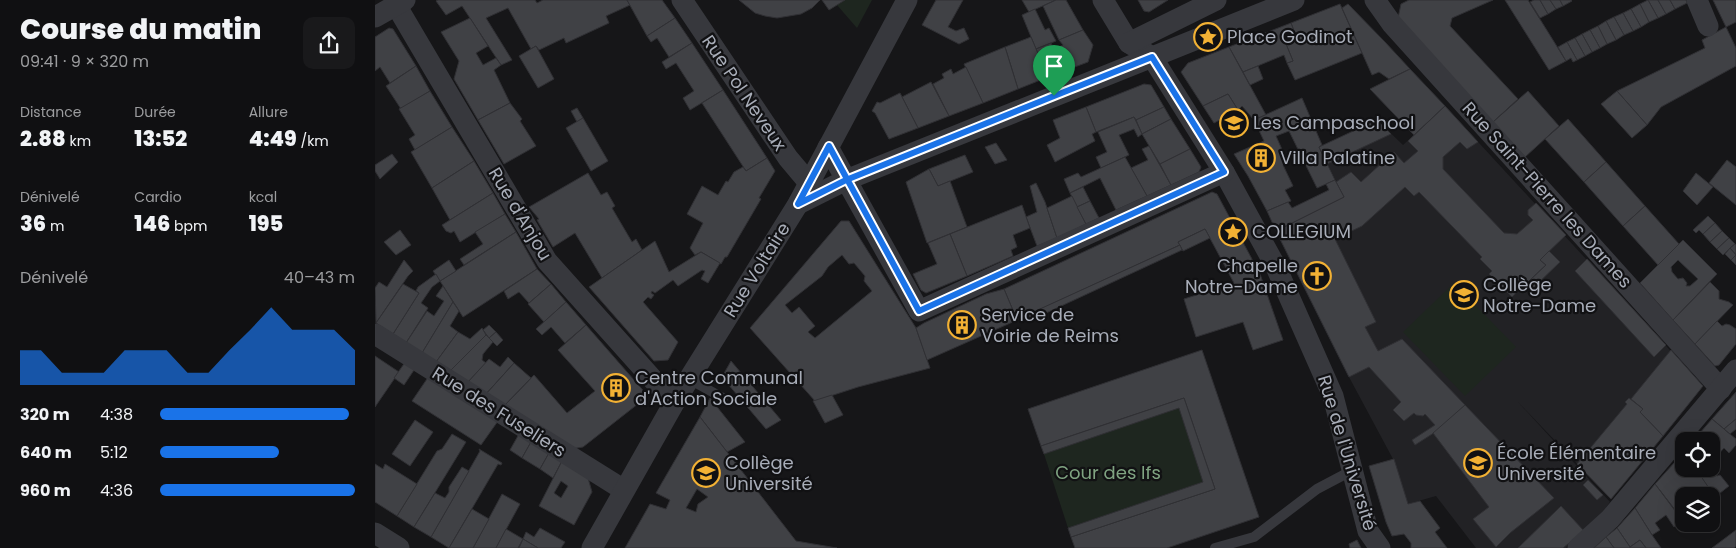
<!DOCTYPE html>
<html lang="fr">
<meta charset="utf-8">
<style>
:root{--surface:#101012;--page:#19191b;--text:#f1f3f6;--muted:#9c9d9f;--line:#303032;--accent:#1a73e8}
body{margin:0;font-family:Poppins,sans-serif;background:var(--page);color:var(--text);height:100vh;display:flex;flex-direction:column;font-size:19px;white-space:nowrap}
*{box-sizing:border-box;margin:0}
p{font-size:16px;color:var(--muted)}
.icon{flex:none;width:28px;height:28px;fill:none;stroke:currentColor;stroke-width:2;stroke-linecap:round;stroke-linejoin:round}
.map{position:relative;flex:1;overflow:hidden}
.drawer{display:flex;flex-direction:column;background:var(--surface);width:375px}
.drawer>*{flex:none}
.fabs{position:absolute;left:1300px;top:432px;display:grid;gap:10px}
.fabs a{display:grid;place-items:center;width:45px;height:45px;border-radius:10px;background:var(--surface);box-shadow:0 5px 20px #0002,0 0 0 1px var(--line);font-size:25px}
.pin{position:absolute;display:grid;place-items:center;width:42px;height:42px;color:#fff;margin:-51px -21px;border-radius:50% 50% 50% 0;rotate:-45deg;box-shadow:0 0 5px #0007}
.pin .icon{rotate:45deg}
.round{display:grid;place-items:center;flex:none;width:52px;height:52px;border-radius:10px;background:var(--page)}
.overview{display:flex;align-items:center;justify-content:space-between;height:85px;padding:0 20px}
h1{font-size:28px;font-weight:800;line-height:38px}
.metrics{display:grid;grid-template-columns:repeat(3,1fr);gap:8px;height:85px;padding:5px 20px}
.metrics div{display:grid;align-content:center}
.metrics b{font-size:21px;font-weight:800}
.metrics small{font-size:14px;font-weight:400}
.metrics p{font-size:14px}
.chart{height:140px;padding:10px 20px}
.chart p{display:flex;justify-content:space-between}
.chart svg{width:100%;height:90px;margin-top:5px;fill:var(--accent);opacity:.7}
ul{padding:0 20px;list-style:none;font-size:16px}
li{display:grid;grid-template-columns:80px 60px 1fr;align-items:center;height:38px}
li i{height:12px;border-radius:6px;background:var(--accent)}
main{display:flex;flex:1;min-height:0}
.map>svg:first-child{display:block}
</style>
<main>
<section class="drawer">
<div class="overview"><div><h1>Course du matin</h1><p>09:41 · 9 × 320 m</p></div><a class="round"><svg class="icon" aria-label="share" viewBox="0 0 24 24"><path d="M12 15V3M7 8l5-5 5 5M5 13v7h14v-7"/></svg></a></div>
<div class="metrics">
<div><p>Distance</p><b>2.88<small> km</small></b></div>
<div><p>Durée</p><b>13:52</b></div>
<div><p>Allure</p><b>4:49<small> /km</small></b></div>
</div>
<div class="metrics">
<div><p>Dénivelé</p><b>36<small> m</small></b></div>
<div><p>Cardio</p><b>146<small> bpm</small></b></div>
<div><p>kcal</p><b>195</b></div>
</div>
<div class="chart"><p><span>Dénivelé</span>40–43 m</p>
<svg viewBox="0 0 160 44" preserveAspectRatio="none"><path d="M0 44V27L10 27L20 38L30 38L40 38L50 27L60 27L70 27L80 38L90 38L100 27L110 17L120 6L130 17L140 17L150 17L160 27V44z"/></svg>
</div>
<ul>
<li><b>320 m</b>4:38<i style="width:97%"></i></li>
<li><b>640 m</b>5:12<i style="width:61%"></i></li>
<li><b>960 m</b>4:36<i style="width:100%"></i></li>
</ul>
</section>
<div class="map">
<svg width="1361" height="548" viewBox="0 0 1361 548">
<rect width="100%" height="100%" fill="#161618"/>
<path fill="#222225" d="M1070,106L1328,386L1236,499L1143,402L1235,502L1220,523L1209,531L1191,548H1101L1061,496L1008,511L994,466L1018,459L974,377L901,231L969,197L944,147L1002,120L1028,145Z"/>
<g fill="#1e261f">
<path d="M470,0H497L482,28L462,5Z"/>
<path d="M1079,283L1141,347L1090,396L1028,332Z"/>
<path d="M804,408L828,482L693,528L669,454Z"/>
</g>
<g fill="#404145" stroke="#303034" fill-rule="evenodd">
<path d="M63,0H160L162,3L168,0H252L255,5L231,16L234,23L191,43L189,38L164,50L161,46L156,49L133,8L111,18L137,60L126,65L87,6L71,15L61,1Z"/>
<path d="M252,0H287L300,18L272,36Z"/>
<path d="M364,0H445L437,8L426,14L402,18L390,16L380,13Z"/>
<path d="M447,0H470L454,10Z"/>
<path d="M561,0H588L573,27L581,31L589,28L594,39L584,44L547,25Z"/>
<path d="M647,0H681L654,12Z"/>
<path d="M681,0H691L708,30L684,40L668,6Z"/>
<path d="M763,0H793L774,12L769,11Z"/>
<path d="M1034,0H1118L1077,18L1075,26L1143,99L1118,122L1023,18L1026,4Z"/>
<path d="M1130,0H1153L1191,61L1174,70Z"/>
<path d="M1159,0H1165L1173,14L1165,18L1155,2Z"/>
<path d="M1165,0H1175L1181,9L1173,14Z"/>
<path d="M1175,0H1185L1188,6L1181,9Z"/>
<path d="M1185,0H1196L1197,1L1188,6Z"/>
<path d="M1273,0H1283L1291,14L1283,18Z"/>
<path d="M1273,0L1283,18L1274,22L1265,4Z"/>
<path d="M1283,0H1295L1300,9L1291,14Z"/>
<path d="M1295,0H1311L1312,3L1300,9Z"/>
<path d="M1338,0H1361V22L1351,27Z"/>
<path d="M965,4L987,53L920,80L912,63L918,61L911,44L922,39L916,23Z"/>
<path d="M973,4L1010,42L1035,69L1014,79L1004,72L997,75L967,8Z"/>
<path d="M1265,4L1274,22L1266,27L1256,9Z"/>
<path d="M660,9L670,30L674,28L681,41L661,49L647,15Z"/>
<path d="M1256,9L1266,27L1258,31L1248,13Z"/>
<path d="M1248,13L1258,31L1249,35L1239,17Z"/>
<path d="M1239,17L1249,35L1241,40L1231,21Z"/>
<path d="M95,18L113,46L101,53L108,65L121,58L126,65L119,70L135,103L103,120L79,79L84,61L66,32Z"/>
<path d="M300,18L317,43L294,57L282,38L276,42L272,36Z"/>
<path d="M1231,21L1241,40L1232,44L1223,26Z"/>
<path d="M916,23L922,39L911,44L918,61L912,63L909,55L868,72L854,47Z"/>
<path d="M1223,26L1232,44L1225,48L1215,30Z"/>
<path d="M1351,27L1361,48V66L1286,107L1272,125L1242,91L1330,48L1327,40Z"/>
<path d="M14,28L18,29L41,66L15,83L5,67L0,71V37Z"/>
<path d="M708,30L718,45L713,62L673,77L661,49L676,43L679,49L688,45L684,40Z"/>
<path d="M1215,30L1225,48L1217,52L1207,34Z"/>
<path d="M1207,34L1217,52L1210,56L1200,38Z"/>
<path d="M656,37L673,77L643,89L630,47Z"/>
<path d="M1200,38L1210,56L1202,60L1192,42Z"/>
<path d="M1192,42L1202,60L1198,62L1196,58L1191,61L1183,47Z"/>
<path d="M317,43L348,90L315,110L308,98L319,91L301,63L291,69L287,62Z"/>
<path d="M161,46L179,79L163,88L144,56Z"/>
<path d="M630,47L643,89L608,103L589,64Z"/>
<path d="M854,47L891,115L879,120L867,106L863,110L853,94L828,106L806,72L813,63Z"/>
<path d="M41,66L55,91L26,109L11,86Z"/>
<path d="M883,66L888,79L875,85L868,72Z"/>
<path d="M591,67L608,103L574,116L558,84L569,78L567,74L576,69L578,74Z"/>
<path d="M1035,69L1070,106L1039,135L995,89Z"/>
<path d="M556,82L574,116L543,128L527,97Z"/>
<path d="M769,84L776,85L789,107L761,120L759,117L721,132L711,107Z"/>
<path d="M348,90L392,158L371,171L327,103Z"/>
<path d="M55,91L77,127L40,150L34,139L40,135L24,109Z"/>
<path d="M1153,91L1184,126L1150,157L1118,122Z"/>
<path d="M1242,91L1272,125L1257,138L1226,104Z"/>
<path d="M525,93L543,128L514,139L500,113L497,111L502,102L505,103Z"/>
<path d="M853,94L863,110L839,123L828,106Z"/>
<path d="M927,98L947,145L944,147L960,180L942,188L914,131L901,136L913,163L908,165L918,186L910,190L916,201L892,211L873,176L859,154L889,141L879,120Z"/>
<path d="M135,103L147,119L145,121L161,146L129,164L103,120Z"/>
<path d="M1070,106L1103,142L1092,149L1085,142L1068,157V169L1129,233L1142,234L1158,220L1153,215V210L1161,203L1191,235L1165,260L1171,265L1137,297L1114,274L1117,271L1105,259L1107,257L1044,192L1039,196L1030,187L987,226L960,239L1001,322L990,327L1003,351L1027,339L1090,405L1065,429L1040,445L1037,440L1060,425L1050,414L1048,416L1041,415L1039,413L1029,421L1018,410L1026,402L994,367L974,377L901,231L969,197L961,182L976,172L986,182L1019,152L1029,163L1043,151L1033,141Z"/>
<path d="M711,107L721,132L717,134L720,141L680,162L672,145L685,138L678,120Z"/>
<path d="M789,107L796,119L767,134L761,120Z"/>
<path d="M202,108L208,118L202,122L196,111Z"/>
<path d="M759,117L767,134L763,137L759,129L744,135L754,155L726,168L721,157L732,152L723,132Z"/>
<path d="M208,118L233,161L216,171L191,128Z"/>
<path d="M796,119L815,149L785,164L767,134Z"/>
<path d="M1193,119L1231,162L1209,182L1170,139Z"/>
<path d="M1002,120L1016,134L952,164L944,147Z"/>
<path d="M77,127L99,161L57,188L36,152Z"/>
<path d="M621,143L632,160L620,164L610,147Z"/>
<path d="M774,146L796,185L772,196L756,168L773,160L767,149Z"/>
<path d="M815,149L826,167L824,172L796,185L785,164Z"/>
<path d="M17,154L23,162L5,179L0,171V165Z"/>
<path d="M590,155L598,172L563,186L554,169Z"/>
<path d="M750,157L772,196L741,210L725,178L695,193L689,179L703,173L706,177Z"/>
<path d="M392,158L400,171L384,198L386,199L352,257H350L346,264L326,252L320,255L315,248L328,223L312,214L327,186L343,195L351,181L353,182L359,172L368,167L371,171Z"/>
<path d="M1352,160L1361,167V205L1334,183Z"/>
<path d="M99,161L118,193L75,220L57,188Z"/>
<path d="M1231,162L1270,206L1248,226L1209,182Z"/>
<path d="M554,169L563,186L575,181L592,227L552,243L531,182Z"/>
<path d="M213,173L226,195L232,192L240,206L237,208L257,242L261,239L267,250L227,278L200,233L178,247L162,220L164,219L154,207Z"/>
<path d="M1321,173L1338,187L1322,205L1308,191Z"/>
<path d="M960,180L969,197L901,231L892,211L913,202L917,208L954,190L951,184Z"/>
<path d="M661,183L670,202L682,238L662,246L651,217L662,212L655,186Z"/>
<path d="M708,187L715,201L702,207L695,193Z"/>
<path d="M837,192L842,194L885,274L908,340L878,350L868,322L821,337L809,299L859,283L830,229L803,242L805,245L642,320L629,289Z"/>
<path d="M118,193L130,214L85,242L79,231L76,233L71,231L67,225Z"/>
<path d="M697,196L711,224L682,238L672,208Z"/>
<path d="M715,201L724,218L711,224L702,207Z"/>
<path d="M647,205L655,228L638,235L642,247L636,250L638,256L592,276L575,234Z"/>
<path d="M1270,206L1304,244L1283,265L1248,226Z"/>
<path d="M130,214L141,232L89,265L85,259L108,244L100,232Z"/>
<path d="M1333,216L1340,223L1328,234L1324,230L1321,233L1318,230Z"/>
<path d="M466,221H474L541,328L555,368L483,387L440,401L375,328ZM467,255L474,264L479,263L490,276L489,281L497,291L440,338L433,332L440,326L424,307L417,313L410,305L447,276L453,267Z"/>
<path d="M1340,223L1347,231L1335,242L1328,234Z"/>
<path d="M830,229L835,238L808,251L803,242Z"/>
<path d="M25,230L36,245L21,255L9,242Z"/>
<path d="M1347,231L1354,238L1342,249L1335,242Z"/>
<path d="M141,232L162,269L88,317L65,281Z"/>
<path d="M575,234L592,276L551,293L546,290L538,274L562,264L553,243Z"/>
<path d="M1354,238L1360,244L1348,255L1342,249Z"/>
<path d="M1308,240L1342,274L1298,320L1265,283ZM1303,260L1323,279L1315,286H1311L1312,283L1308,278L1303,279L1297,272L1296,267Z"/>
<path d="M280,241L294,272L326,252L345,263L333,283L326,279L330,271L327,270L303,286L298,280L280,293L277,291L276,293L279,295L276,299L273,297L268,302L303,342L293,360L279,361L214,287Z"/>
<path d="M1360,244L1361,245V255L1355,248Z"/>
<path d="M805,245L807,250L656,320L654,314Z"/>
<path d="M1355,248L1361,255L1356,260L1350,254Z"/>
<path d="M1174,251L1185,262L1157,289L1152,283L1171,265L1165,260Z"/>
<path d="M1361,255V265L1356,260Z"/>
<path d="M1212,259L1291,345L1279,357L1200,271Z"/>
<path d="M29,260L38,271L33,276L1,323L0,288L4,282L12,287Z"/>
<path d="M74,260L81,271L65,281L58,271Z"/>
<path d="M162,269L176,284L154,303L144,292L133,299L129,291Z"/>
<path d="M61,274L65,281L57,287L46,303L53,308L31,343L18,334L44,293L41,291L43,287Z"/>
<path d="M1335,282L1344,291V299L1354,302L1358,305L1320,344L1298,320Z"/>
<path d="M28,284L44,293L18,334L1,323Z"/>
<path d="M176,284L191,302L169,322L153,304Z"/>
<path d="M68,286L78,302L47,353L31,343L52,311L59,316L69,301L61,296Z"/>
<path d="M629,289L642,320L552,360L541,328L549,323L611,294Z"/>
<path d="M78,302L84,311L75,326L83,332L61,362L47,353Z"/>
<path d="M191,302L211,325L190,343L176,327L167,335L161,329Z"/>
<path d="M1342,321L1347,326L1351,324L1355,325L1361,329V344L1344,365L1340,366L1320,344Z"/>
<path d="M114,325L121,332L114,338L108,330Z"/>
<path d="M211,325L273,396L208,447L196,449L129,406L159,375L192,413L220,391L183,350Z"/>
<path d="M107,328L111,335L75,371L61,362L83,332L95,339Z"/>
<path d="M121,332L128,340L122,346L114,338Z"/>
<path d="M111,335L118,342L108,354L107,360L111,363L93,382L75,371Z"/>
<path d="M827,350L884,517L792,548H700L696,537L840,489L809,398L666,446L653,409Z"/>
<path d="M1296,350L1328,386L1288,436L1265,412L1268,409L1256,399Z"/>
<path d="M0,356L24,372L0,407Z"/>
<path d="M133,357L139,363L111,394L93,382L114,359L125,367Z"/>
<path d="M31,361L41,367L29,385L19,378Z"/>
<path d="M356,361L406,420L391,429L347,377Z"/>
<path d="M139,363L156,378L129,406L111,394Z"/>
<path d="M54,376L123,421L106,445L37,401Z"/>
<path d="M1361,392V419L1349,429L1337,419Z"/>
<path d="M457,395L468,415L450,423L438,401Z"/>
<path d="M335,398L370,442L352,452L325,417Z"/>
<path d="M809,398L840,489L696,537L693,528L828,482L804,408L669,454L666,446Z"/>
<path d="M1254,398L1268,409L1265,412L1288,436L1236,499L1202,464L1252,404L1250,402Z"/>
<path d="M1090,405L1179,498L1135,533L1121,547L1098,519L1114,507L1058,433Z"/>
<path d="M325,417L421,541L462,548H250L275,504L291,509L295,500L281,493ZM322,489L333,497L323,504L321,512L311,508Z"/>
<path d="M1337,419L1361,439V445L1354,453L1349,448L1338,460L1336,441H1318Z"/>
<path d="M1361,419V429L1355,434L1349,429Z"/>
<path d="M40,420L58,432L35,466L17,454Z"/>
<path d="M77,434L91,442L39,527L22,516L62,451L67,449Z"/>
<path d="M144,434L156,442L147,458L135,450Z"/>
<path d="M156,442L174,453L165,469L147,458Z"/>
<path d="M104,449L127,463L126,465L123,464L74,548L56,537L105,451Z"/>
<path d="M1309,452V469H1321L1333,486L1320,496H1309V505L1301,511L1280,484Z"/>
<path d="M174,453L187,461L178,478L165,469Z"/>
<path d="M1019,459L1033,504L1045,501L1065,528L1060,532L1072,548H1036V543L1029,534L1017,536L1011,522L994,466Z"/>
<path d="M187,461L213,478L217,492L199,525L164,506ZM186,481L193,486L186,498L179,493Z"/>
<path d="M0,464L8,469L10,464L42,484L22,516L0,502Z"/>
<path d="M87,467L94,471L56,537L39,527L60,493L70,498L74,492V487Z"/>
<path d="M1321,469H1336L1342,476L1345,475L1354,486L1340,497Z"/>
<path d="M1213,480L1228,495L1222,500L1208,485Z"/>
<path d="M1280,484L1307,520L1299,527L1291,515L1280,523L1285,530L1277,535L1260,508Z"/>
<path d="M127,494L145,504L121,548H98Z"/>
<path d="M1186,506L1209,531L1188,548H1143Z"/>
<path d="M1260,508L1277,535L1286,548H1271L1265,540L1255,547L1242,528Z"/>
<path d="M97,509L114,519L98,548H74Z"/>
<path d="M165,528L190,542L186,548H163L148,539L151,532L159,537Z"/>
<path d="M1242,528L1255,547V548H1239L1231,537Z"/>
<path d="M131,529L148,539L143,548H121Z"/>
<path d="M1361,530V546L1359,548H1337Z"/>
<path d="M1231,537L1239,548H1219Z"/>
<path d="M148,539L163,548H144Z"/>
<path d="M982,540L986,548H975L974,544Z"/>
<path d="M1265,540L1271,548H1255V547Z"/>
</g>
<g fill="none" stroke-linecap="round" stroke-linejoin="round">
<g stroke="#37383d" stroke-width="10">
<path d="M314,379L348,398"/>
<path d="M840,548L879,537L942,489L978,470"/>
</g>
<g stroke="#37383d" stroke-width="21">
<path d="M307,0L413,158L434,183"/>
<path d="M728,0L754,43L777,57L849,172L901,267L958,396L993,531L1005,548"/>
<path d="M1000,0L1017,24L1346,389"/>
<path d="M1322,0L1333,26"/>
<path d="M21,5L172,261L299,403"/>
<path d="M0,17L30,0"/>
<path d="M754,43L841,0"/>
<path d="M453,147L544,311L849,172"/>
<path d="M423,204L471,180L919,0"/>
<path d="M0,334L249,490"/>
<path d="M0,533L24,548"/>
<path d="M217,548L299,403L423,204L532,0"/>
<path d="M1203,548L1235,519L1361,370"/>
</g>
</g>
<g fill="none" stroke-linecap="round" stroke-linejoin="round">
<defs>
<path id="route" d="M679,96L471,180L423,204L454,146L544,311L849,172L777,57L679,96"/>
</defs>
<use href="#route" stroke="#fff" stroke-width="10"/>
<use href="#route" stroke="#1a73e8" stroke-width="6"/>
</g>
<defs>
<symbol id="sight-ring" viewBox="-11 -11 22 22"><circle r="9.5" fill="#111113" stroke="#f2b134" stroke-width="1.5"/><path d="M0-6L1.8-2.2L6-1.7L2.9 1.2L3.7 5.4L0 3.3L-3.7 5.4L-2.9 1.2L-6-1.7L-1.8-2.2Z" fill="#f2b134"/></symbol>
<symbol id="school-ring" viewBox="-11 -11 22 22"><circle r="9.5" fill="#111113" stroke="#f2b134" stroke-width="1.5"/><path d="M0-5L7-2L0 1L-7-2ZM-4 1L0 2.5L4 1V4Q0 6-4 4Z" fill="#f2b134"/></symbol>
<symbol id="building-ring" viewBox="-11 -11 22 22"><circle r="9.5" fill="#111113" stroke="#f2b134" stroke-width="1.5"/><path d="M-4-6H4V6H1V3H-1V6H-4ZM-2.5-4.3h1.7v1.8h-1.7ZM.8-4.3h1.7v1.8H.8ZM-2.5-1h1.7V.8h-1.7ZM.8-1h1.7V.8H.8Z" fill="#f2b134"/></symbol>
<symbol id="church-ring" viewBox="-11 -11 22 22"><circle r="9.5" fill="#111113" stroke="#f2b134" stroke-width="1.5"/><path d="M-1.2-6h2.4v3.5h3.3v2.4h-3.3V6h-2.4V-.1h-3.3v-2.4h3.3Z" fill="#f2b134"/></symbol>
</defs>
<g fill-rule="evenodd">
<use href="#sight-ring" x="817" y="21" width="32" height="32"/>
<use href="#school-ring" x="843" y="107" width="32" height="32"/>
<use href="#building-ring" x="870" y="142" width="32" height="32"/>
<use href="#sight-ring" x="842" y="216" width="32" height="32"/>
<use href="#church-ring" x="926" y="260" width="32" height="32"/>
<use href="#school-ring" x="1073" y="279" width="32" height="32"/>
<use href="#building-ring" x="571" y="309" width="32" height="32"/>
<use href="#building-ring" x="225" y="372" width="32" height="32"/>
<use href="#school-ring" x="1087" y="447" width="32" height="32"/>
<use href="#school-ring" x="315" y="457" width="32" height="32"/>
</g>
<g text-anchor="middle" stroke-width="4.5" stroke-linejoin="round" paint-order="stroke">
<g font-size="18" fill="#a8adb8" stroke="#111113" text-anchor="start">
<text x="852" y="43">Place Godinot</text>
<text x="878" y="129">Les Campaschool</text>
<text x="905" y="164">Villa Palatine</text>
<text x="877" y="238">COLLEGIUM</text>
<text x="923" y="272" text-anchor="end">Chapelle<tspan x="923" dy="21">Notre-Dame</tspan></text>
<text x="1108" y="291">Collège<tspan x="1108" dy="21">Notre-Dame</tspan></text>
<text x="606" y="321">Service de<tspan x="606" dy="21">Voirie de Reims</tspan></text>
<text x="260" y="384">Centre Communal<tspan x="260" dy="21">d'Action Sociale</tspan></text>
<text x="1122" y="459">École Élémentaire<tspan x="1122" dy="21">Université</tspan></text>
<text x="350" y="469">Collège<tspan x="350" dy="21">Université</tspan></text>
</g>
<g font-size="18" fill="#a8adb8" stroke="#111113">
<text transform="translate(369 93) rotate(56)" y="6">Rue Pol Neveux</text>
<text transform="translate(1172 195) rotate(48)" y="6">Rue Saint-Pierre les Dames</text>
<text transform="translate(145 214) rotate(59)" y="6">Rue d'Anjou</text>
<text transform="translate(382 270) rotate(-58)" y="6">Rue Voltaire</text>
<text transform="translate(124 412) rotate(32)" y="6">Rue des Fuseliers</text>
<text transform="translate(972 453) rotate(73)" y="6">Rue de l'Université</text>
</g>
<g font-size="18" fill="#7fa381" stroke="#111113">
<text x="733" y="479">Cour des Ifs</text>
</g>
</g>
</svg>
<div class="fabs">
<a><svg class="icon" aria-label="locate" viewBox="0 0 24 24"><circle cx="12" cy="12" r="6"/><path d="M12 2v4M12 18v4M2 12h4M18 12h4"/></svg></a>
<a><svg class="icon" aria-label="layers" viewBox="0 0 24 24"><path d="M12 4l9 5-9 5-9-5zM3 14l9 5 9-5"/></svg></a>
</div>
<div class="pin" style="left:679px;top:96px;background:#1e9e55"><svg class="icon" aria-label="arrive" viewBox="0 0 24 24"><path d="M6 21V4h12l-3 4 3 4H6"/></svg></div>
</div>
</main>
